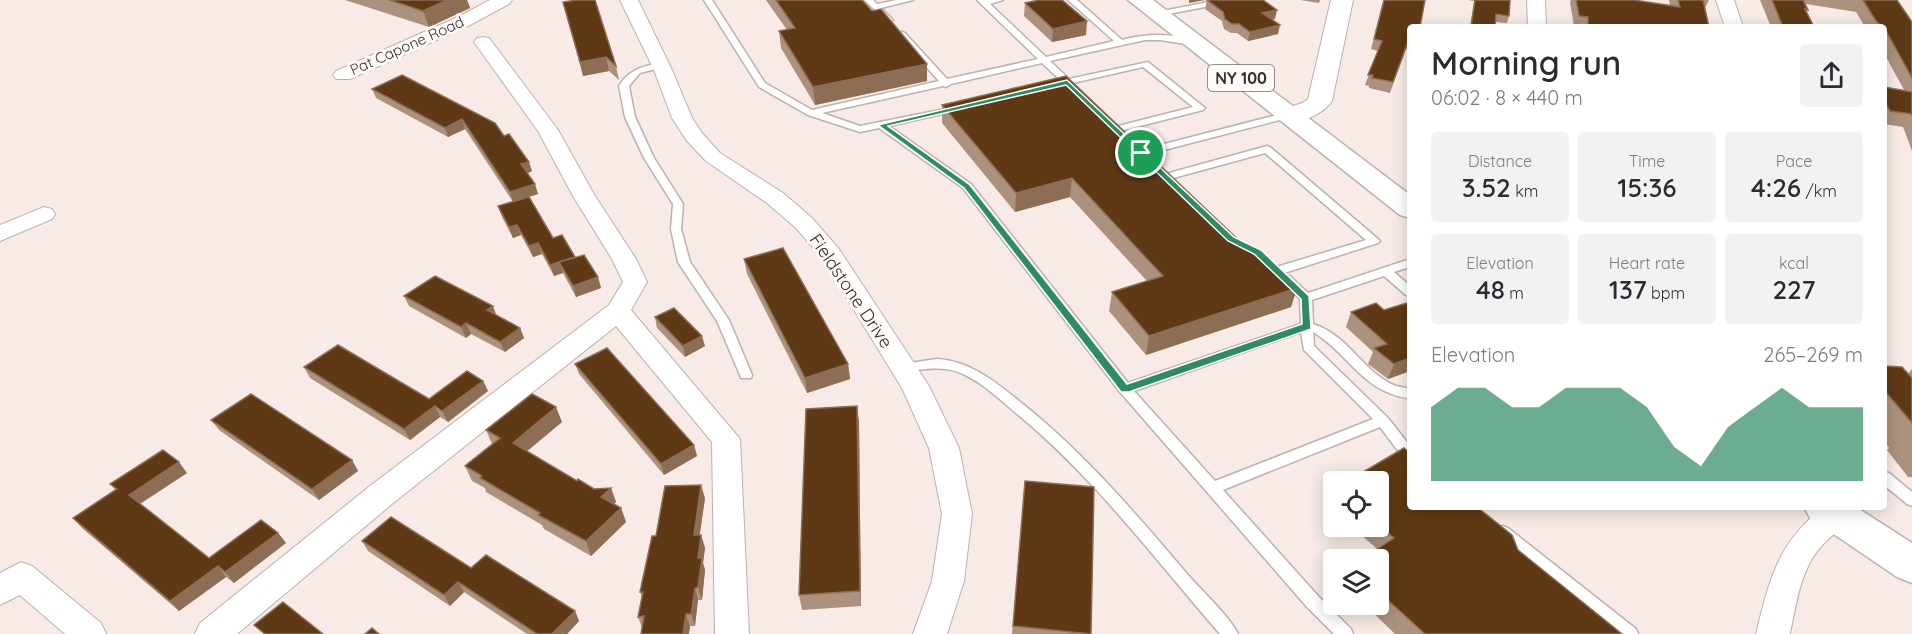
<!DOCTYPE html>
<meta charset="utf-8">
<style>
:root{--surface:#fff;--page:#f2f2f3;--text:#2b2b33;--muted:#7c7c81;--accent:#2e8b63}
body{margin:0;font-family:Quicksand,sans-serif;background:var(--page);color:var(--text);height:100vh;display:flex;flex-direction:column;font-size:22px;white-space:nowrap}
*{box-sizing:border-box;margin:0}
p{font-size:20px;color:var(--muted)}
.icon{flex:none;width:33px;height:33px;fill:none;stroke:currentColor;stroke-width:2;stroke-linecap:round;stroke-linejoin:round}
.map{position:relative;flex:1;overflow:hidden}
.side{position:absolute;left:1407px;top:24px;width:480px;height:486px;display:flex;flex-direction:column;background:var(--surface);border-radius:6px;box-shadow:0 3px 15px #0003}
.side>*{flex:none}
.fabs{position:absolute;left:1323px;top:471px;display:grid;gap:12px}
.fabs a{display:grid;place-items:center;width:66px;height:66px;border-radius:6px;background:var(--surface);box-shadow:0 3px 15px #0003;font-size:30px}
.pin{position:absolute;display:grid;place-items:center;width:51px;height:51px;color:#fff;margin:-26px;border:3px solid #fff;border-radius:50%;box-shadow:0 2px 6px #0007}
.round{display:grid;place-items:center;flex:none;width:63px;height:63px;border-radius:6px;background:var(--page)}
.summary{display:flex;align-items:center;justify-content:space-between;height:102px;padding:0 24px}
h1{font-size:33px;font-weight:600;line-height:45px}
.figures{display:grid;grid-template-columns:repeat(3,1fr);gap:9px;height:102px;padding:6px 24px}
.figures div{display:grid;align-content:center;border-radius:6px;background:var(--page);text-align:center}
.figures b{font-size:26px;font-weight:600}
.figures small{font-size:16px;font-weight:400}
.figures p{font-size:16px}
.chart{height:168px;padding:12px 24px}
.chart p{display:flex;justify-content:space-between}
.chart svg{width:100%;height:108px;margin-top:6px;fill:var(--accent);opacity:.7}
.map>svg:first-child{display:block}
</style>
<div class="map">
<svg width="1912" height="634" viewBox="0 0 1912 634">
<rect width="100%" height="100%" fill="#f8ebe7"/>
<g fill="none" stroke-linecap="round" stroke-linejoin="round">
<defs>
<g id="service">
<path d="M704,0H712L765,83L812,110L939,81L899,37L898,35L902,32L905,33L947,79L1038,59L977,0H1003L990,4L1046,57L1114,41L1068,0H1077L1122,40C1149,33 1169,34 1196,40V44L1193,45L1160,40H1145L1050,61L1069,79L1148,62L1205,108L1203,110L1117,132L1112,129L1114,127L1193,107L1143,67L1073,83V87L1070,88L1065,85L1055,88L1050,85L1052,83L1061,81L1042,63L951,84L946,87L943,86L822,113L860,126L960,106V110L889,126L971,184L1128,383L1301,324L1300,299L1282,282L1280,279L1282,276H1290L1308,293L1410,259V267L1394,272L1410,286V296L1406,295L1384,276L1312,300L1313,324C1349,335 1364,374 1396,386C1400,387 1406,388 1410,389V399C1403,397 1394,396 1387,392C1358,380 1341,348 1313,332L1314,346L1388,418L1410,446V461L1405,460L1380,427L1223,490L1319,597L1351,629L1353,634H1334L1307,607L1120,392L963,188L879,128L860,132L808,115L759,87ZM1301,332L1304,350L1373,419L1215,481L1134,391Z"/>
<path d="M864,0H873L877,4L897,0H913L881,8L893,20L889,22Z"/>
<path d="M1218,0H1235L1231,2L1158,16L1154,14L1158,12Z"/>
<path d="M661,62L665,65L664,67L640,73L629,86L635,117L654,158L683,204L681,229L690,262L729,320L752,375L751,378H741L740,375L717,321L678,262L671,229L673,204L644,158L625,117L619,86C629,69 643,67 661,62Z"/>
<path d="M1288,112L1293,115L1291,117L1141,156L1136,153L1137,151Z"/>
<path d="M1267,146L1270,147L1378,239L1380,241L1378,243L1281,274H1273L1271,271L1273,268L1366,240L1265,153L1166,180L1161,177L1162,175Z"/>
<path d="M937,359C972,361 998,384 1024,405C1086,455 1137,515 1188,575C1201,590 1231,618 1238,634H1220C1154,558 1094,477 1016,413C999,399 982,382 961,373C947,367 932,368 916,370C910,371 905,373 899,371L897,368L899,365L903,364Z"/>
<path d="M1884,472L1889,473L1912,492V506L1907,504L1884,485Z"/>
<path d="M1503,526L1508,528L1636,629L1638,634H1618L1498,536L1496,532L1498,528Z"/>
</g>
<g id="minor">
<path d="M490,0H512L509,4L470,25L350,79H336L333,75L336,71L458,17Z"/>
<path d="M620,0H638L672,70L692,118L702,133L720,153L783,193L812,218L839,249L929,386L959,448L972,514L964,581L947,634H913L932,581L942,514L929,448L902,388L822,258L796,228L767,203L706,161L687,141L672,118L654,70Z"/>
<path d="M1527,0H1545L1546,27H1528Z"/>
<path d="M1716,0H1734L1743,27H1725Z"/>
<path d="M483,37L489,38L558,130L595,196L636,259L647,282L631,310L740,439L749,634H715L712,442L616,326L392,504L237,634H195L200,623L370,486L609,305L623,282L612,259L573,196L538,131L474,42L477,38Z"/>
<path d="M44,207L52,209L55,214L52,219L0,241V225Z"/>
<path d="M1824,507H1847L1851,515C1844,529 1829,536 1819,549C1800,572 1796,605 1790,634H1756C1769,581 1778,541 1824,507Z"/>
<path d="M21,562L32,566L101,623L106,634H65L20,595L0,605V573Z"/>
</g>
<path id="tertiary" d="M1331,0H1353L1332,101C1322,116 1297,125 1279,120L1276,115C1283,104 1299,108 1308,99Z"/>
<g id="primary">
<path d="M1128,0H1153L1410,195V218L1400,215Z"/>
<path d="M1804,507H1856L1912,543V583L1897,577L1810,518Z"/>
</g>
</defs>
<use href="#service" stroke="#bdb1ae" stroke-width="3"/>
<use href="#minor" stroke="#bdb1ae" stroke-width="2"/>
<use href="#tertiary" stroke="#bdb1ae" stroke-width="2"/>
<use href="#primary" stroke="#bdb1ae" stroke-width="3"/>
<use href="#service" fill="#fff" fill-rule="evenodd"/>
<use href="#minor" fill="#fff" fill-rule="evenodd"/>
<use href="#tertiary" fill="#fff" fill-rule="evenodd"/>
<use href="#primary" fill="#fff" fill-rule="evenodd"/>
</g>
<g fill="#ac927e">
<path d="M345,0H467L470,8L429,27Z"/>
<path d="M766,0H862L927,81L815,105L781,48L779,31L787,30Z"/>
<path d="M1207,0L1275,19L1272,20L1278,34L1248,41L1237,33H1231L1224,29L1222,21L1205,9Z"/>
<path d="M1300,0H1320L1319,3Z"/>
<path d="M1384,0L1410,27V50L1406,49L1390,93L1369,88V86L1365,85L1378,51L1371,49Z"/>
<path d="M1468,0H1510L1509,16L1507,23L1496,22L1495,27H1470L1474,1Z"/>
<path d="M1571,0H1634L1670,6L1669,0H1709L1705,8L1709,27H1574L1570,2Z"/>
<path d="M1760,0H1897L1912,22V151L1903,127L1884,124V87L1904,90L1884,53V27H1865L1856,12L1806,4L1808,10L1806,13L1814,27H1771Z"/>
<path d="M563,2L616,66L619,80L609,71L583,76Z"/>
<path d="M1025,3L1086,35L1052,42L1024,16Z"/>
<path d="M372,89L504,136L532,171L528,173L538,194L524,198L553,238L598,277L601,288L576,297L563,273L554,276L542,254L533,257L521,235L513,238L502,217L498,206L513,202L465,129L448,137L376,98Z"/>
<path d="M942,105L1248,249L1297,288L1291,307L1146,355L1109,311L1112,292L1147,281L1070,197L1015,212L942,123Z"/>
<path d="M744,259L848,364L850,379L807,393L747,274Z"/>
<path d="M404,296L497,316L520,328L524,338L505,352L471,334L466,338L409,306Z"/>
<path d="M1410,302V371L1388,379L1368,364L1373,352L1346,327L1351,312L1384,310Z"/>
<path d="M655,317L705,346L685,357L657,328Z"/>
<path d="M575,364L694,445L697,456L664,475L579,374Z"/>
<path d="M1884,366L1908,374L1912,369V477H1908L1887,450L1889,448L1884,441Z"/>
<path d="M304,367L429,399L483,381L488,391L448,422L440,417L410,440L310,378Z"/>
<path d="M211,420L352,460L358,471L319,500L219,430Z"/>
<path d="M859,421L861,606L802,610L799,595Z"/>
<path d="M562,422L527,451L577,481L594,489L611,488L616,502L614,504L621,508L626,522L591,556L544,529L542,525L486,492L485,488L472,481L465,466L492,444L486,430Z"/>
<path d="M1404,448L1410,453V507H1477L1512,535L1518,550L1622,634H1395L1364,604H1378V560H1361L1377,549L1351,526H1378V482H1355L1358,475Z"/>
<path d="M187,473L140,504L209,558L278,533L286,543L234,583L226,577L179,611L82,528L73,518L116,490L110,484Z"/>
<path d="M1025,481L1091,634H1012Z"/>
<path d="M705,498L699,535H701L705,548L703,563L705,570L702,600H698L695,626L642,628L638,617L642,597L640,592Z"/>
<path d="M362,541L471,568L575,611L579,621L567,634H527L464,592L450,606L368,551Z"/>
</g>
<g fill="#8d6e54">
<path d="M447,0H467L470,8L429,27L423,11Z"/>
<path d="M1189,0H1205L1189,3Z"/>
<path d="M1277,10L1275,19L1260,22L1262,13Z"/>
<path d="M1087,21L1086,35L1052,42L1053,29Z"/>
<path d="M1280,25L1278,34L1248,41L1250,32Z"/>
<path d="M606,57L609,71L583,76L580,62Z"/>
<path d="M927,64V81L815,105L813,87Z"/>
<path d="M462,119L465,129L448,137L445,128Z"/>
<path d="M529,162L532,171L525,174L521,164Z"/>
<path d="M1072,178L1070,197L1015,212L1016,193Z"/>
<path d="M535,184L538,194L513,202L510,192Z"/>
<path d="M517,225L521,235L513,238L509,227Z"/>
<path d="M538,243L542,254L533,257L529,246Z"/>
<path d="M575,257L559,262L563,273L554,276L550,265Z"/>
<path d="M598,277L601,288L576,297L573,286Z"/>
<path d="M1297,288L1291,307L1146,355L1149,336Z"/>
<path d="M493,306L497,317L487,310Z"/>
<path d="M466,323L471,334L466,338L461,327Z"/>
<path d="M520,328L524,338L505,352L500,342Z"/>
<path d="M702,336L705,346L685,357L683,346Z"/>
<path d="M1410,358V371L1388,379L1394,364Z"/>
<path d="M848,364L850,379L807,393L805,378Z"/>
<path d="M483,381L488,391L448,422L442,411Z"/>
<path d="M435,406L440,417L410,440L404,429Z"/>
<path d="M857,406L859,421L861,606L860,591Z"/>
<path d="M556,407L562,422L520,457L513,443Z"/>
<path d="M694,445L697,456L664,475L661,464Z"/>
<path d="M352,460L358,471L319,500L312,489Z"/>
<path d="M179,462L187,473L138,505L129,495Z"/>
<path d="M701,485L705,498L698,548L694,535Z"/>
<path d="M611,488L616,502L606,511L601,497Z"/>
<path d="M621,508L626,522L591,556L586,541Z"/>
<path d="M278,533L286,543L234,583L225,572Z"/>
<path d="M701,535L705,548L703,563L705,570L702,600L698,587V558Z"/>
<path d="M218,566L226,577L179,611L170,601Z"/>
<path d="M458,582L464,592L450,606L444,595Z"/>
<path d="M695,588L698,600L695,626L691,614Z"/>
<path d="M575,611L579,621L567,634H552Z"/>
<path d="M686,614L690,627L689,634H683Z"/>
</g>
<g fill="#5f3915" stroke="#8d6e54" stroke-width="1.5">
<path d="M389,0H447L423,11Z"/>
<path d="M577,0H595L616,66L606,57L580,62L563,2Z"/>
<path d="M776,0H862L872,11L881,9L927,64L813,87L779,31L795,28Z"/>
<path d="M1039,0H1062L1087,21L1053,29L1025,3Z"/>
<path d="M1207,0H1263L1277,10L1262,13L1280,25L1250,32L1239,24H1232L1225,19L1223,12Z"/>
<path d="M1384,0H1425L1420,27H1410V39H1409L1393,82L1372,78L1373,75H1368L1382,41L1374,39Z"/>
<path d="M1475,0H1510L1509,16L1496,14L1495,27H1471Z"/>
<path d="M1576,0H1634L1680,7L1678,0H1703L1709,27H1588V17L1579,16Z"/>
<path d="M1772,0H1803L1808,10L1805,9L1814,27H1783Z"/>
<path d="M1862,0H1897L1912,22V78L1885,29L1876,21L1863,0Z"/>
<path d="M402,75L495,123L504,136L509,134L529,162L521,164L535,184L510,192L462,119L445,128L372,89Z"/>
<path d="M1066,76L1248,249L1253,248L1297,288L1149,336L1112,292L1163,276L1072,178L1016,193L942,105Z"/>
<path d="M1884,87L1912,92V115L1911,114L1890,111L1884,101Z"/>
<path d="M529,197L553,238L562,235L575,257L550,265L538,243L529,246L517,225L509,227L498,206Z"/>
<path d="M783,248L848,364L805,378L744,259Z"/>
<path d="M584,255L598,277L573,286L559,262Z"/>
<path d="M435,276L493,306L487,310L520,328L500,342L466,323L461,327L404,296Z"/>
<path d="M1410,302V358L1394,364L1374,348L1387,344L1351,312L1376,303L1384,310Z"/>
<path d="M674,308L702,336L683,346L655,317Z"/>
<path d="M338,345L429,399L467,371L483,381L442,411L435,406L404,429L304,367Z"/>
<path d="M607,348L694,445L661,464L575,364Z"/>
<path d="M1884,366L1902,367L1912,378V423L1884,390Z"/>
<path d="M251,394L352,460L312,489L211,420Z"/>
<path d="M532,394L556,407L513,443L577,481L578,479L594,489L611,488L601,497L621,508L586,541L538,515L540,513L480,478L482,476L465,466L500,438L486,430Z"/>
<path d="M857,406L860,591L799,595L806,409Z"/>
<path d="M1404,448L1410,453V507H1477L1512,535L1518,550L1622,634H1425L1378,591V560H1361L1394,538L1378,524V482H1357L1362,479L1358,475Z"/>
<path d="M163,450L179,462L129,495L209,558L261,520L278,533L225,572L218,566L170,601L73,518L117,489L110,484Z"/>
<path d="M1025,481L1094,487L1091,634L1013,626Z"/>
<path d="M701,485L694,535H701L698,558H702L698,587L695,588L691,614H686L683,634H641L644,616L638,617L643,592H640L652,536H656L665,486Z"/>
<path d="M391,517L471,568L486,555L575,611L552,634H537L458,582L444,595L362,541Z"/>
<path d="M283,602L323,634H265L254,625Z"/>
<path d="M372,628L379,634H365Z"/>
</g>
<path fill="#2e8b63" stroke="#fff" stroke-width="1.5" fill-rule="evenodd" d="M1067,80L1234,237L1261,250L1309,296L1311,329L1129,392H1121L964,188L878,125ZM1066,85L1228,241L1254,254L1301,299L1302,324L1127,384L970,185L888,126Z"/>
<g text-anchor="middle" stroke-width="6" stroke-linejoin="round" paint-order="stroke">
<g font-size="15" fill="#35302e" stroke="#fffaf8">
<text transform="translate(407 46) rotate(-24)" y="5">Pat Capone Road</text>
</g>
<rect fill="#fffaf8" stroke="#726d6b" stroke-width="1.5" x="1208" y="65" width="66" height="26" rx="4.5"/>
<g font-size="16" font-weight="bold" fill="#35302e">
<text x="1241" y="84">NY 100</text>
</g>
<g font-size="18" fill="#35302e" stroke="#fffaf8">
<text transform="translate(851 291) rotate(56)" y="6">Fieldstone Drive</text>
</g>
</g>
</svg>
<div class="fabs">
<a><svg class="icon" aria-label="locate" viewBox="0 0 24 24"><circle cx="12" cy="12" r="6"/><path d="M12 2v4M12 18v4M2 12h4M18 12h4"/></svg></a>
<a><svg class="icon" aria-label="layers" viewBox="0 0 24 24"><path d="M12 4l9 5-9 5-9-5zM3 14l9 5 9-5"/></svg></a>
</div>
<div class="pin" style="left:1141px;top:153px;background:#1e9e55"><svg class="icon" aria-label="arrive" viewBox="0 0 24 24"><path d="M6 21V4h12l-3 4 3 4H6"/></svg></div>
<section class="side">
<div class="summary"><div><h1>Morning run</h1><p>06:02 · 8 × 440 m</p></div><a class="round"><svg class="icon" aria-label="share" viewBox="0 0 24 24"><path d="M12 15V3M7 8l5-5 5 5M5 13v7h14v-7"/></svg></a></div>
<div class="figures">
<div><p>Distance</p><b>3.52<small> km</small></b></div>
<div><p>Time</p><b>15:36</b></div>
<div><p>Pace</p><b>4:26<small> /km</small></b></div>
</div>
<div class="figures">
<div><p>Elevation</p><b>48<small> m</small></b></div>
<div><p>Heart rate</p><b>137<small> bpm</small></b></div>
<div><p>kcal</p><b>227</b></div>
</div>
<div class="chart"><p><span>Elevation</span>265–269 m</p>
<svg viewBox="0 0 160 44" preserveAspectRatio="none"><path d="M0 44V14L10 6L20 6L30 14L40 14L50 6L60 6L70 6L80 14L90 30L100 38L110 22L120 14L130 6L140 14L150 14L160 14V44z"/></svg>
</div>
</section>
</div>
